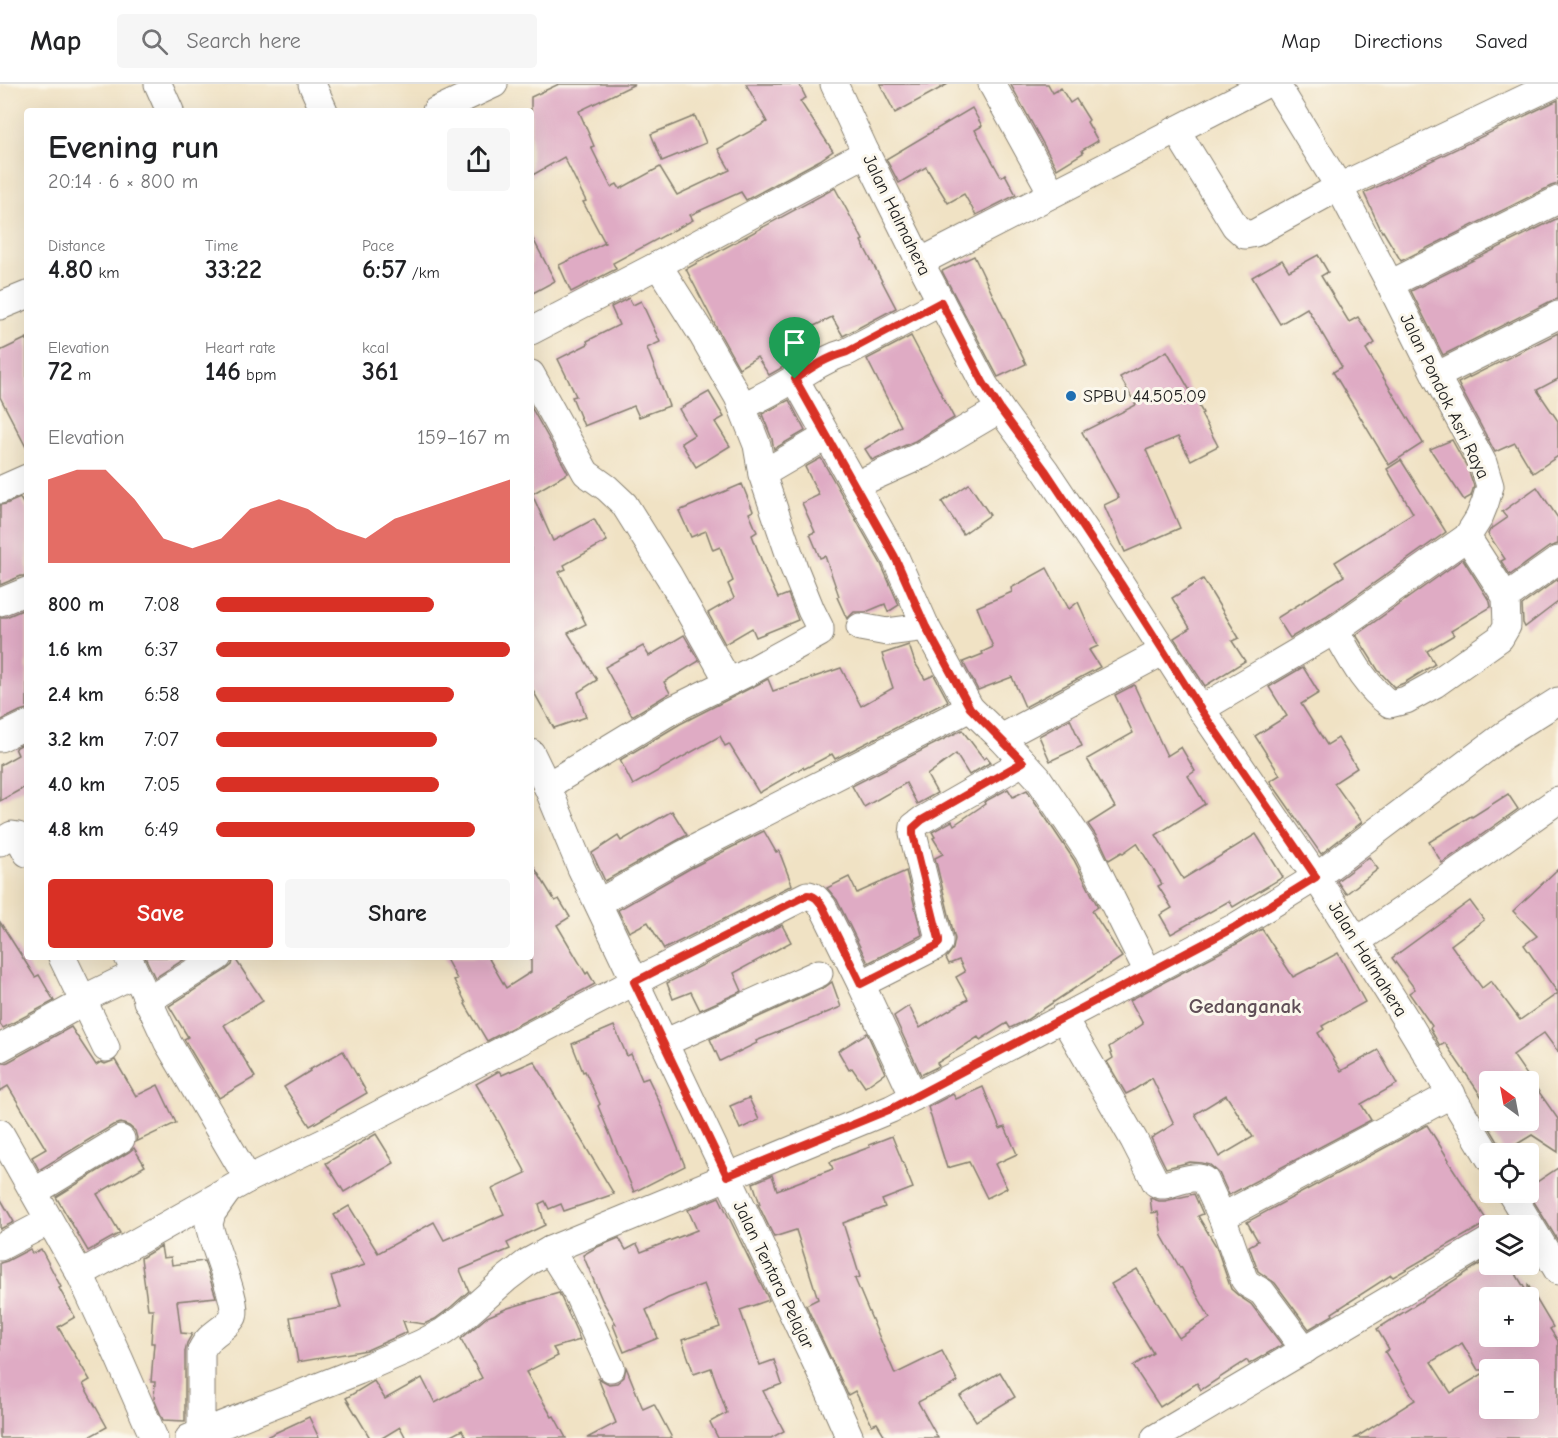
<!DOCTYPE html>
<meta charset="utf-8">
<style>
:root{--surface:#fff;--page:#f6f6f6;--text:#202124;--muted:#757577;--line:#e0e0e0;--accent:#d93025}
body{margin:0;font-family:"Comic Neue",sans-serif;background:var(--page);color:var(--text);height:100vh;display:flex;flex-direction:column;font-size:22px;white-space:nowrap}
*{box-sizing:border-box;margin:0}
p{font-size:20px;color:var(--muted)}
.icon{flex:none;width:33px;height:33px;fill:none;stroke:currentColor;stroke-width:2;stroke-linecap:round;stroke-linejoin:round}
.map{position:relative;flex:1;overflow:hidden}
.side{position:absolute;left:24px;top:24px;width:510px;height:852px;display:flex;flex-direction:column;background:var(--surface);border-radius:6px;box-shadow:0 6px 24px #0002}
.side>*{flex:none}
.needle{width:39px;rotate:328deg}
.fabs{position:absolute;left:1479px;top:987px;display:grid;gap:12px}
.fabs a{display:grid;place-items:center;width:60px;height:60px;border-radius:6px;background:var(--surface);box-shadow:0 6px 24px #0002;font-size:30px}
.pin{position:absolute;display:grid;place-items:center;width:51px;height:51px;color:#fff;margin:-62px -26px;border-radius:50% 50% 50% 0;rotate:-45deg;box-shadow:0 0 6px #0007}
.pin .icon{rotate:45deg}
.round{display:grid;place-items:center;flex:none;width:63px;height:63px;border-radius:6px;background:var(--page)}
.overview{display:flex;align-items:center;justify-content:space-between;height:102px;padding:0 24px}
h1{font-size:33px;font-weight:700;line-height:45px}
.stats{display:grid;grid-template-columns:repeat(3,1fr);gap:9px;height:102px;padding:6px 24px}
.stats div{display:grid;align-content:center}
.stats b{font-size:26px;font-weight:700}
.stats small{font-size:16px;font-weight:400}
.stats p{font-size:16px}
.chart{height:168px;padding:12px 24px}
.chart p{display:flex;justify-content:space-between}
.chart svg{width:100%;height:108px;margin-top:6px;fill:var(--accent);opacity:.7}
.action{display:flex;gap:12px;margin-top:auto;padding:12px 24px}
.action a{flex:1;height:69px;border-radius:6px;background:var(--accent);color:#fff;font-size:24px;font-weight:700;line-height:69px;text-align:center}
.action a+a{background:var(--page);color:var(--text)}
ul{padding:0 24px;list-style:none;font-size:20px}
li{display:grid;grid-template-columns:96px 72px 1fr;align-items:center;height:45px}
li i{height:15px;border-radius:8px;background:var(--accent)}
header{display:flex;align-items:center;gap:36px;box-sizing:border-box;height:84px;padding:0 30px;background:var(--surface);border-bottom:2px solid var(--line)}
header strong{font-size:28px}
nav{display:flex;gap:33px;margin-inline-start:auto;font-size:21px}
.search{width:420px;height:54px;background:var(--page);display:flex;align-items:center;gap:15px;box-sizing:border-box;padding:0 21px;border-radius:6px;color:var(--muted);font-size:22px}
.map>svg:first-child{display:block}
</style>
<header>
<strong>Map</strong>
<div class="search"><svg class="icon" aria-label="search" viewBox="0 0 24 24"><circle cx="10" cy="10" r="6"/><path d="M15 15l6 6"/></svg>Search here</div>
<nav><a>Map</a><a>Directions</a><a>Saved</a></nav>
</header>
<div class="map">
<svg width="1558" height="1354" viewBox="0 0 1558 1354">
<rect width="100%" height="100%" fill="#fbf7ec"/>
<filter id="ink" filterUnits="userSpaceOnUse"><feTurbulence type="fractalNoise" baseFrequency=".0167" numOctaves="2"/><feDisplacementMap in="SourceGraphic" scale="12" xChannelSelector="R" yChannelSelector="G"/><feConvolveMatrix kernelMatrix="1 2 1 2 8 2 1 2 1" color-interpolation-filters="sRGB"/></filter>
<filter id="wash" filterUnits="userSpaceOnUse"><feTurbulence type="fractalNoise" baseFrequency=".008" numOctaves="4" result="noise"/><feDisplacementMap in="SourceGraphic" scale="24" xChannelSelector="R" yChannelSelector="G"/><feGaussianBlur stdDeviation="1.35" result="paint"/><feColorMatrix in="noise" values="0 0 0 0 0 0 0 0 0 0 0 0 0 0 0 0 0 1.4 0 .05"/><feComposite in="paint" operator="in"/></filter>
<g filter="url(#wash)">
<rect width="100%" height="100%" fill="#f0e2c4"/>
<g id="blocks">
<g fill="#dfabc4" fill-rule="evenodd">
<path d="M559,0H635L579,27L594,62L591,63L611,103L617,100L620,105L660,83L677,111L730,86L718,65L767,38L746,0H799L806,14L800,17L833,67L820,76L746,116L741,108L690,131L693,136L613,179L616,185L571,208L559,181L605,159L583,118L586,117L564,73L531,92V13Z"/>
<path d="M880,0H948L895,29Z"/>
<path d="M1013,0H1048L1053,9L1061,4L1070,19L1076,15L1089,36L1087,38L1098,57L1082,66L1083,69L1057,85L1011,1Z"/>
<path d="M1558,16V100L1551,102L1401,177L1383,147L1382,148L1364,109Z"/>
<path d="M972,24L982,42L975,46L1001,93L1005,90L1016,111L976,131L964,110L948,119L926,83L899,99L886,75Z"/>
<path d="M695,32L706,59L662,77L651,50Z"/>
<path d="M835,104L863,156L861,157L896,224L843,252L832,233L788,255L799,274L769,291L757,273L739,284L715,241L686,185Z"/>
<path d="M1558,134V215L1551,217L1443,271L1411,207Z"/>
<path d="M531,151L555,197L531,210Z"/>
<path d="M1318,171L1328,188L1321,192L1349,238L1358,233L1375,259L1366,265L1423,359L1389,381L1333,288L1342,283L1307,224L1280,240L1252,193L1282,176L1289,187Z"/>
<path d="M974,172L1026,280L998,293L942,187Z"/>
<path d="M629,214L633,221L641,217L660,258L647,264L669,322L639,333L634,322L584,342L572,313L576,312L558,275L588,260L587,257L619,241L611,223Z"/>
<path d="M1558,249V295L1537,306L1558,337V372L1533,389L1515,359L1495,368L1458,299Z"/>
<path d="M911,252L954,334L915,357L872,376L865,365L901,342L867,275Z"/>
<path d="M27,254V365L0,313V267Z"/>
<path d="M1167,267L1203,329L1201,330L1218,362L1191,376L1178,353L1146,366L1180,444L1125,468L1104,421L1119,414L1082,348L1136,321L1120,293Z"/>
<path d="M709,308L724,333L715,338L730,362L696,383L681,359L694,351L679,325Z"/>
<path d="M789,316L805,347L774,365L772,355L762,330Z"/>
<path d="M531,323L568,389L532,410L553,457L594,435L607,457L564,481L566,485L559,488L586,540L568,549L597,596L578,608L586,633L554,644L531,603Z"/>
<path d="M1452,356L1468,385L1474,402L1471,412L1464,416L1430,365Z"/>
<path d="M821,374L881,480L899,521L888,528L885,520L866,528H854L847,535L837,513L839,512L825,472L820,474L810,450L815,448L802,419L819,411L805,383Z"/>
<path d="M1401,376L1446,448L1326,533L1290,554L1277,534L1344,492L1335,478L1413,429L1387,385Z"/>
<path d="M742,400L753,427L749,429L757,448L752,451L767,491L778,514L788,510L798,536L756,553L752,544L725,560L708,529L734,514L728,500L733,497L720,463L713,466L706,447L691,453L679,427Z"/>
<path d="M969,400L990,431L963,450L942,418Z"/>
<path d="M1537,403L1558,434V460L1549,463L1510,491L1501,477L1505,475L1488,450L1490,446L1507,434L1502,428Z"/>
<path d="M20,414L27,426V492H21L0,501V421L6,420Z"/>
<path d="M1463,475L1490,518L1491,523L1451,547L1454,551L1427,567L1435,580L1404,599L1394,603L1378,586L1356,551Z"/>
<path d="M1047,484L1069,525L1078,518L1098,562L1089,566L1100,583L1025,623L1012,593L978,606L963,578L983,570L982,568L993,563L977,523L1012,508L1011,504Z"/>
<path d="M1203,495L1239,554L1232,557L1245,577L1205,602L1174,554L1190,544L1172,514Z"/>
<path d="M1558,495V518L1525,543L1523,539L1522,521Z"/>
<path d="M27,524V625L20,627L0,637V533H6Z"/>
<path d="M684,551L699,577L664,598L670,609L632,632L605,583L643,562L649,572Z"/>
<path d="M909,561L915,579L925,595L934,591L948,617L835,675L832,670L804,685L803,683L759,709L729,660L725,662L720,652L633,701L620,676L680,640L768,595L773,607L841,584L861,622L893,604L882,570Z"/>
<path d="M1303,583L1319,609L1301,620L1327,661L1338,654L1357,684L1334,699L1362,738L1321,770L1270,697L1280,691L1255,652L1287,632L1269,603Z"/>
<path d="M1134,601L1167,672L1181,663L1195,687L1188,692L1205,720L1156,751L1183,795L1256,750L1283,793L1233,823L1229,817L1171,850L1160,831L1172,824L1158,802L1162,800L1137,759L1123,769L1122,768L1109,776L1101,759L1088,740L1115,723L1087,675L1133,649L1115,611Z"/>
<path d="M1070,635L1082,662L1050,677L1039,652Z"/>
<path d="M962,646L984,675L987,673L991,678L969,691L956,670L927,691L937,709L917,720L906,699L864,723L852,702Z"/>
<path d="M27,658V702L0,717V681L18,671L15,664Z"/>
<path d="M1008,705L1013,713L1027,706L1074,776L1098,823L1092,827L1122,873L1025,937L1010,944L1007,939L980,956L978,953L937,979L939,982L921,991L894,932L909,922L920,944L968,915L956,893L965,888L959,876L949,880L946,874L953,865L955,855L935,774L943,770L933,754L935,753L932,748L952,737L954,741L985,720L984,718Z"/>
<path d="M1508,710L1518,725L1442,779L1429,758L1471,732L1472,733Z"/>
<path d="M672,727L687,751L605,797L592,769L618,752L621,757Z"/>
<path d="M764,747L776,768L779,767L792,801L664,865L648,838L629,848L618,826L691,784Z"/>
<path d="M1369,773L1378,785L1346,810L1337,797Z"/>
<path d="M531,778L555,817L559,815L570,833L557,841L586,890L588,888L595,900L487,957L465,920L466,919L454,896L457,895L445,873H488L506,904L531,888Z"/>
<path d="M1558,785V968L1544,949L1513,971L1558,1035V1068L1532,1051L1504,1068L1485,1036H1528V998H1490V1025L1445,959L1440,962L1430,944L1432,942L1409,909L1415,905L1392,874L1470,817L1484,836L1451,861L1482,904L1491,897L1520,936L1558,909L1524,861L1537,852L1513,827Z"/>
<path d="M906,787L922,851L868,879L837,816L827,804L849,793L857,809Z"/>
<path d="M0,838L35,893L39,891L54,917L3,944L0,940Z"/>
<path d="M782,841L791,858L734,889L742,907L700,926L691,908L673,915L667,899Z"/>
<path d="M1262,845L1293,893L1338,869L1365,918L1322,942L1324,945L1318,949L1341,987L1378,966L1397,1000L1361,1020L1371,1036L1229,1111L1219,1089L1210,1081L1202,1079L1190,1078L1166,1084L1151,1054L1174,1040L1152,994L1132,1007L1126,1010L1107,978L1113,974L1109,963L1143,940L1130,916L1242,857ZM1226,1011L1253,1053L1219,1073L1195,1030Z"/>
<path d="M145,873H188L155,894Z"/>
<path d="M234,873L263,917L224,941L255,993L219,1014L184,955L188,953L169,922L226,886L232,881Z"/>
<path d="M832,898L841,923L756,957L757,959L720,977L710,955L825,903Z"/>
<path d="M614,942L627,972L631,970L642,996L648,994L659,1017L685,1082L634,1108L598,1022L600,1020L585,987L583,988L572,960Z"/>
<path d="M71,943L96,981L101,978L105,980L115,976L136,1012L158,1001L176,1039L136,1058L137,1054L135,1047L129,1042L121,1039L113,1041L39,1086L32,1073L46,1065L8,1002L0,1007V980L8,978Z"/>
<path d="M867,949L885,989L865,1003L852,984L849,986L838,967Z"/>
<path d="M343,967L367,1009L310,1042L284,1003L310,987L309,986Z"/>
<path d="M534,977L614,1110L564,1127L561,1120L549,1125L545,1117L539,1120L545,1141L507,1159L510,1165L460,1186L469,1207L451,1223L435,1235L424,1240L403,1237L407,1248L367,1266L298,1278L290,1233L341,1224L331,1192L365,1181L334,1131L349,1122L378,1169L434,1138L444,1156L504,1130L492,1105L526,1089L500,1040L476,1000L499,987L502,991Z"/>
<path d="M983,1003L1000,1045L1005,1043L1017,1070L995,1080L1007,1104L987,1114L969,1078L947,1084L928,1023L953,1010L956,1015Z"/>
<path d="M749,1014L759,1036L740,1045L730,1022Z"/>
<path d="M1427,1041L1449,1076L1448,1077L1488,1138L1393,1193L1391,1191L1332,1229L1333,1231L1309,1245L1275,1199L1258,1187L1249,1162L1258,1157L1247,1138Z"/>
<path d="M376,1050L394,1079L344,1108L326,1079Z"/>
<path d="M892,1052L913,1104L882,1116L885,1123L843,1139L860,1193L855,1195L895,1290L942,1267L958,1298L918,1318L938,1354H886L877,1339L872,1341L855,1307L848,1311L806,1221L818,1215L796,1146L774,1153L758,1120H760L753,1099L772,1091L777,1106L833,1085L830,1078L870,1063L869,1061Z"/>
<path d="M134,1064L145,1082L97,1110L120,1149L88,1167L56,1113L129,1068Z"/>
<path d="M1558,1084V1157L1528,1108V1104Z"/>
<path d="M1194,1110L1203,1130L1198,1132L1216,1162L1231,1205L1240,1213L1251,1220L1282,1261L1249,1280L1247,1276L1201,1306L1197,1299L1160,1323L1133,1282L1153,1269L1111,1200L1137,1185L1179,1254L1210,1234L1181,1183L1180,1184L1162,1152L1158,1128L1152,1129L1150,1114L1159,1117H1165Z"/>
<path d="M719,1113L769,1216L740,1226L760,1281L774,1276L782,1300L763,1307L784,1347L771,1354H718L710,1338L727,1329L711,1284L694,1290L682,1256L720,1243L704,1200L668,1214L646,1226L658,1254L624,1268L613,1241L616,1240L602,1216L583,1171L595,1164L619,1154L626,1166L637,1160L641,1168L697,1146L688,1126Z"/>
<path d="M0,1114L14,1138L0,1145Z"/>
<path d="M161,1162L163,1174L171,1173L172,1181L204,1177L216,1213L177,1217L181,1249L192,1250L187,1259L185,1267V1337L163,1336L154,1315L155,1298H151L154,1259H151L153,1225H148L141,1174Z"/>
<path d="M30,1165L32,1170L41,1165L61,1203L59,1204L75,1233L58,1243L90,1296L83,1300L107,1343L87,1354H0V1179L7,1177Z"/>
<path d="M1480,1180H1510L1528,1210V1201L1553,1243L1550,1245L1558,1257V1354H1355L1415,1316L1385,1268L1389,1265L1377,1245ZM1490,1214H1528V1252H1490ZM1462,1259L1478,1286H1489L1451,1309L1431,1278ZM1490,1286H1528V1324H1490Z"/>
<path d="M559,1209L576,1246L580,1256L553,1264L558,1272L526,1288L552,1333L554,1332L566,1354H466L462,1346L447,1354H406L400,1343L382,1354H370L346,1314L374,1297L385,1315L422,1294L435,1319L482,1294L461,1255L487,1233L508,1224Z"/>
<path d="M626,1283L643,1325L654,1320L672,1354H587L616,1339L598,1294L609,1300L617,1299L624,1293Z"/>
<path d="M1000,1288L1015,1313L976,1337L960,1312Z"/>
<path d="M309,1333L319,1354H264Z"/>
</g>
</g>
</g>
<g filter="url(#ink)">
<use href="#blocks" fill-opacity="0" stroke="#867f70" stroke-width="1.5"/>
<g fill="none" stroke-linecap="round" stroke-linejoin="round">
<defs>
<g id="street">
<path d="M158,0L170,27"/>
<path d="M312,0L324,27"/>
<path d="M834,0L866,69L920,178L984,300L1000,325L1045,386L1121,500L1201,625L1316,793L1408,939L1490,1075"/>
<path d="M992,0L1052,109"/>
<path d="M436,27L494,0"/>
<path d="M1176,46L1235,142L1245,151L1255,149L1339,103L1276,0"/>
<path d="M920,178L1266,0"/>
<path d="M1390,200L1558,116"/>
<path d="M0,222L27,211"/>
<path d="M531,247L658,181L866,69"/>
<path d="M531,290L586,389L607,404L624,420L669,492L728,597"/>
<path d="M1436,292L1558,231"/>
<path d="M795,295L895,473L926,543L970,624L1001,654L1038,694L1088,768L1148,888"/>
<path d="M742,323C759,314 776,306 792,296C811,286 825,274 847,268L941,218"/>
<path d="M762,390L827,352"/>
<path d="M855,401L922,371L1000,325"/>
<path d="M0,406L27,394"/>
<path d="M1506,513L1558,476"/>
<path d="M0,518L27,507"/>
<path d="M860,543L887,548L926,543"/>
<path d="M1335,546C1350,572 1364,602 1390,620L1406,616L1435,600L1500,554L1507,542L1506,513L1467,453"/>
<path d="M1201,625L1335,546L1467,453L1479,434L1485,419L1490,402L1483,379L1436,292L1390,200L1339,103L1555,0"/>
<path d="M0,654L27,641"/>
<path d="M1001,654L1164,567"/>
<path d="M531,669L547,702L581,784L822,1291L850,1354"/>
<path d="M547,702L672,626L749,588L820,549V544L811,526L794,484L762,390L757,361L738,313L703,252L658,181"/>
<path d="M0,758L12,751L18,752L27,769"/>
<path d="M598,819L684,770L970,624"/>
<path d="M1357,857L1413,819L1558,716"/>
<path d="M62,873L106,964"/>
<path d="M128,873L168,959L248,1095"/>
<path d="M861,900L936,862L939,859V855L913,750L914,742L922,736L1023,678"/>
<path d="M83,915L126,894"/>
<path d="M147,917L218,873"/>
<path d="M1063,933L1134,1056L1156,1099L1160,1101H1165C1177,1098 1194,1090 1205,1096L1222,1133L1244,1195L1248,1200L1262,1208L1305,1266"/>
<path d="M664,959L819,889"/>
<path d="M0,964L71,925"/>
<path d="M0,1049L80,1190L119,1274L154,1354"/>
<path d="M34,1108L121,1055"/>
<path d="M1510,1108L1558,1187"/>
<path d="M1222,1133L1452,1010"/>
<path d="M0,1163L49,1137"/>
<path d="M550,1166L577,1209L611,1284"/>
<path d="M80,1190L248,1095L339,1051L634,898L807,811C815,811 818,817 823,823L861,900L914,1013"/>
<path d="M201,1349V1267C209,1249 225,1246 233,1233C240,1221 211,1158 209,1140L212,1129L227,1108"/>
<path d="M189,1354L358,1287L420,1260L443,1248L461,1235L507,1194L528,1178L550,1166L891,1025L1235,843L1316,793L1504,651L1558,617"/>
<path d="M1155,1354L1490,1156"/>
</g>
</defs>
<use href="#street" stroke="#867f70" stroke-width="29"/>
<use href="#street" stroke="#fff" stroke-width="27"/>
</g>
</g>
<g fill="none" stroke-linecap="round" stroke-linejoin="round" filter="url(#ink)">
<defs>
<path id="route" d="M941,218L984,300L1000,325L1045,386L1121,500L1201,626L1316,793L1235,843L891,1025L727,1092L634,898L807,811C815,811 818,816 823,823L861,900L936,862L939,859V855L913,750V744L922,736L1023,678L970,624L926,543L895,473L795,295C811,284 827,273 847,268Z"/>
</defs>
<use href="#route" stroke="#fff" stroke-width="12"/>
<use href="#route" stroke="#d93025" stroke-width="8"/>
</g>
<circle fill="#1f6fb2" stroke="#fbf7ec" stroke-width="2" cx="1071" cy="312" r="6"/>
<g text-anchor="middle" stroke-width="6" stroke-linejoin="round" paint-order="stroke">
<g font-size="18" fill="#1c1c1c" stroke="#fbf7ec">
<text transform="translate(897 131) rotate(64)" y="6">Jalan Halmahera</text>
<text transform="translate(1445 312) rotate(64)" y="6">Jalan Pondok Asri Raya</text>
<text transform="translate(1368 875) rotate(58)" y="6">Jalan Halmahera</text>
<text transform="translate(774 1191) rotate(64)" y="6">Jalan Tentara Pelajar</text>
</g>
<g font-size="18" fill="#1c1c1c" stroke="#fbf7ec" text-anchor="start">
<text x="1083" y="318">SPBU 44.505.09</text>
</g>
<g font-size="21" font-weight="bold" fill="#604e57" stroke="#fbf7ec">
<text x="1245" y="929">Gedanganak</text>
</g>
</g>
</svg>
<div class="fabs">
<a><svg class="needle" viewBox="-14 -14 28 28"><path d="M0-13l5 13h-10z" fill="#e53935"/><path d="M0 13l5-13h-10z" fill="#757577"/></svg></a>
<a><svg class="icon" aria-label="locate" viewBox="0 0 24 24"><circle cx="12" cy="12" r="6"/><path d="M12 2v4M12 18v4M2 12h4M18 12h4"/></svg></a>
<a><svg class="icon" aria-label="layers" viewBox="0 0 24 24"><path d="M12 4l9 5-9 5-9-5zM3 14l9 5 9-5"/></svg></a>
<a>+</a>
<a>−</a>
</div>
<div class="pin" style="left:795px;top:295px;background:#1e9e55"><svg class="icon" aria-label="arrive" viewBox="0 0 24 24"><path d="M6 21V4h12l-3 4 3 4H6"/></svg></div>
<section class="side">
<div class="overview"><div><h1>Evening run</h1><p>20:14 · 6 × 800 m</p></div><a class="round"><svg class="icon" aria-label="share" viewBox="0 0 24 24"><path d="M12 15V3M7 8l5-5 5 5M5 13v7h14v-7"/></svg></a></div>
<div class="stats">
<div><p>Distance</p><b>4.80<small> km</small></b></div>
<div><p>Time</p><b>33:22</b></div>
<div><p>Pace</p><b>6:57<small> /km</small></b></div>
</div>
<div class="stats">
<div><p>Elevation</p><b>72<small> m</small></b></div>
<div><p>Heart rate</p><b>146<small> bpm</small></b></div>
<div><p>kcal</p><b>361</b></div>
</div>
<div class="chart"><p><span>Elevation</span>159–167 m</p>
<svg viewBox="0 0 160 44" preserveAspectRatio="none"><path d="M0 44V10L10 6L20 6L30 18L40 34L50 38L60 34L70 22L80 18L90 22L100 30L110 34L120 26L130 22L140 18L150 14L160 10V44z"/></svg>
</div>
<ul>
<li><b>800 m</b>7:08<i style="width:74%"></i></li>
<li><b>1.6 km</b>6:37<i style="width:100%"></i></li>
<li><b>2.4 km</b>6:58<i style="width:81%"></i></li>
<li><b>3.2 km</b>7:07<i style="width:75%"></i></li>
<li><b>4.0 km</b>7:05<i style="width:76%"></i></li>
<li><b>4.8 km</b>6:49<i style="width:88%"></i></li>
</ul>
<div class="action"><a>Save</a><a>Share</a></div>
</section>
</div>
